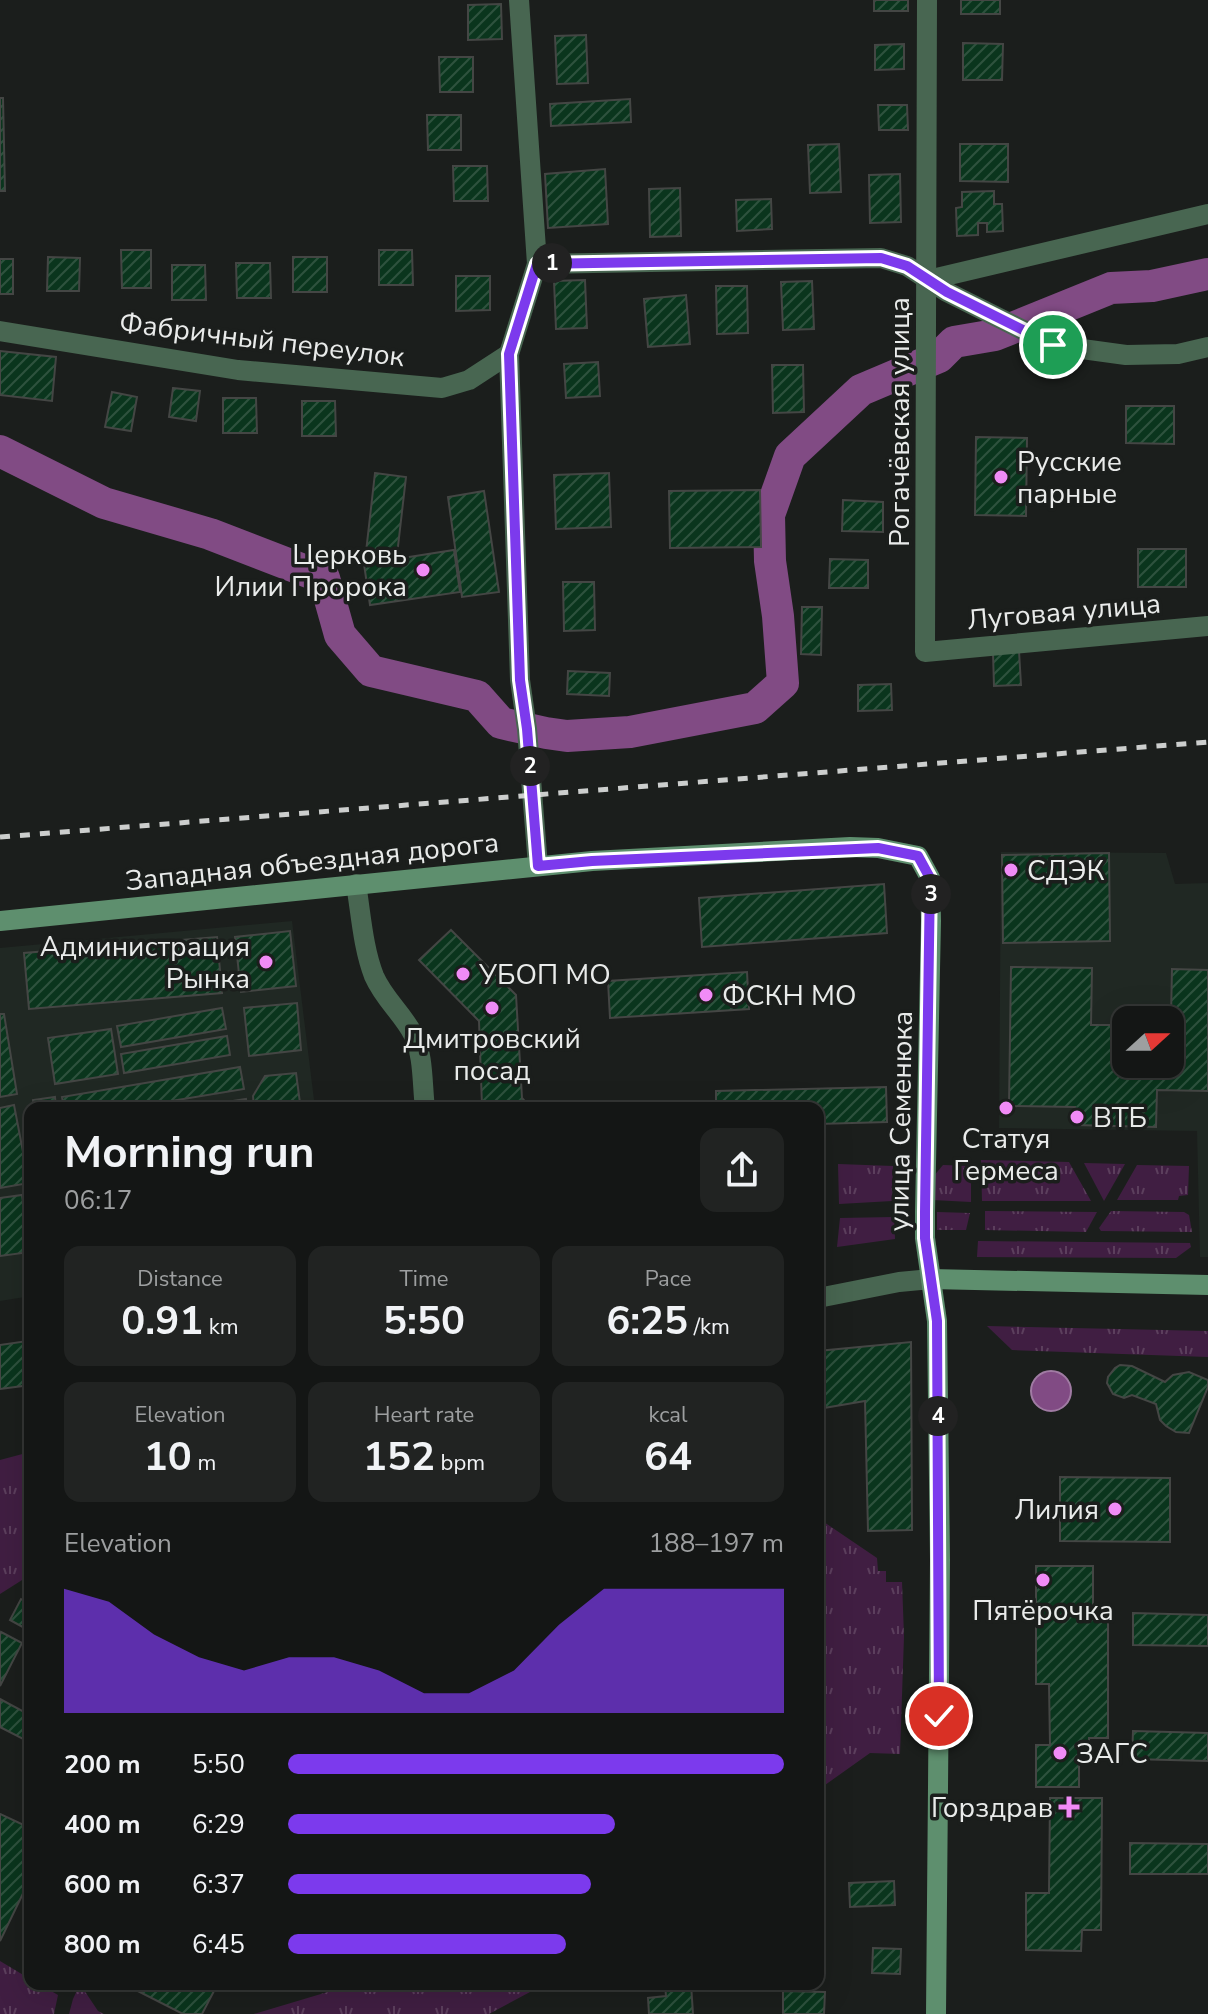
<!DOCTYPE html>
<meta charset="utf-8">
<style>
:root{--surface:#141615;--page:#212322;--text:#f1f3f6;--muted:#9d9fa0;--line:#333534;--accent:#7c3aed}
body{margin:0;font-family:"Nunito Sans",sans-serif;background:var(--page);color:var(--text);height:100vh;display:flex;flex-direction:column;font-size:30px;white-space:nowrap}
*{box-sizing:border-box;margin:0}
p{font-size:26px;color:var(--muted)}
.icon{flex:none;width:44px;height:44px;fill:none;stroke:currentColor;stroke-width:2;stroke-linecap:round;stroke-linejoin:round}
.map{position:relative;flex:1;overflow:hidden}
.details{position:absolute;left:24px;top:1102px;width:800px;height:888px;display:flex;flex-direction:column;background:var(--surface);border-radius:16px;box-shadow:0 8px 32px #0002,0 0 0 2px var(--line)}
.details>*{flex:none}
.needle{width:52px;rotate:69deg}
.controls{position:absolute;left:1112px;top:1006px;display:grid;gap:16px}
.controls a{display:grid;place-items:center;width:72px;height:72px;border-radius:16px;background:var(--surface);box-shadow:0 8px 32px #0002,0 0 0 2px var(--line);font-size:40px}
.pin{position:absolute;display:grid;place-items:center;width:68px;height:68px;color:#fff;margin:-34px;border:4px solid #fff;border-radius:50%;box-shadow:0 2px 8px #0007}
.km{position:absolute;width:40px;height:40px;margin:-20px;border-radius:50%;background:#222;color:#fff;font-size:22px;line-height:40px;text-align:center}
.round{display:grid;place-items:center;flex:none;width:84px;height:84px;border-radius:16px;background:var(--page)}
.headline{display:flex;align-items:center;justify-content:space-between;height:136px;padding:0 40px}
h1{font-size:44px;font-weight:700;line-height:60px}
.figures{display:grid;grid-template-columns:repeat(3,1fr);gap:12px;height:136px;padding:8px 40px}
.figures div{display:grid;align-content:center;border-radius:16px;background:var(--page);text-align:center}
.figures b{font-size:40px;font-weight:700}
.figures small{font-size:22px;font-weight:400}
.figures p{font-size:22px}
.chart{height:224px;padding:16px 40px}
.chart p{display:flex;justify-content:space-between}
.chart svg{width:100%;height:144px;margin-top:8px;fill:var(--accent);opacity:.7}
ul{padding:0 40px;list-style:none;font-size:26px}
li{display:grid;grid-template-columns:128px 96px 1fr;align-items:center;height:60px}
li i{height:20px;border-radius:10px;background:var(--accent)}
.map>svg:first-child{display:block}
</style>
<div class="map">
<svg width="1208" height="2014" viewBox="0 0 1208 2014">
<defs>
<pattern id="grass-tufts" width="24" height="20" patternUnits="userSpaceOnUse" patternTransform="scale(2)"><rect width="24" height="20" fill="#401e42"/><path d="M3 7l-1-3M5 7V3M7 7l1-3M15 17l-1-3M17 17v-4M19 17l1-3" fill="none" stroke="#5c3f5d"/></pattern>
<pattern id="building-hatch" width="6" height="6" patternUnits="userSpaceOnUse" patternTransform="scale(2)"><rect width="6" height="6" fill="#0a351d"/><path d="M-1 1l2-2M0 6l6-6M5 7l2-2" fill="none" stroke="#2e523e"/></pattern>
</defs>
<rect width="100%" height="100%" fill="#1b1e1c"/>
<g fill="#202823" fill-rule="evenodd">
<path d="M1001,852L1166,853L1175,884L1208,883V1257H1200L1197,1131L999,1128ZM1126,1020H1170V1064H1126Z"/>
<path d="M292,921L315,1108H30V1332L25,1297L0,1301V948Z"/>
</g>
<g fill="url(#grass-tufts)">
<path d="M981,1160L1069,1162L1091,1201H982Z"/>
<path d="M1084,1163L1125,1164L1104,1201Z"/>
<path d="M838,1164L893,1166L892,1201L839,1204Z"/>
<path d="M943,1165L971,1166V1202L933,1200V1177Z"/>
<path d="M1137,1165L1189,1166L1188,1195L1179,1196L1178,1200H1117Z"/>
<path d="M985,1211L1097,1212L1086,1232L985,1230Z"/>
<path d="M1111,1211L1184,1212L1189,1215L1192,1232L1101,1231L1099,1228Z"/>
<path d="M937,1212L970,1213L966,1230H937Z"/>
<path d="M894,1217L895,1239L837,1247L840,1218Z"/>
<path d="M978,1241L1190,1243L1191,1247L1176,1258L977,1257Z"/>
<path d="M987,1326L1208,1331V1357L1012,1350Z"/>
<path d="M30,1452V1575L0,1594V1460Z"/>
<path d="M818,1518L877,1558L878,1571H886V1582H902L904,1636L900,1754L870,1753L818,1790Z"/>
<path d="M0,1961L30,1979V1984H39L58,1995L54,2014H0Z"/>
<path d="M80,1984L98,2011L104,2014H69L73,1999Z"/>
<path d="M346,1984H545L489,2014H254L341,1988Z"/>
</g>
<circle fill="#814b84" stroke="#a07ba3" stroke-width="2" cx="1051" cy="1391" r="20"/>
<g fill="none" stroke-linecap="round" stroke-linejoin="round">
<path stroke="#814b84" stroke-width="32" d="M0,451L104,503L210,534L324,578L340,635L371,671L477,696L501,723L546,733L567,736L630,732L755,708L783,683L778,616L770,561L769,515L790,456L861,390L939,357L954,342L995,335L1111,288L1152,286L1208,274"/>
</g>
<g fill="url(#building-hatch)" stroke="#444644" stroke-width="2">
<rect x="874" y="0" width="34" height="11"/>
<rect x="961" y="0" width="39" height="14"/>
<path d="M501,4L502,39L468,40V5Z"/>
<path d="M586,35L588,83L557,84L555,36Z"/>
<path d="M963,43L1003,44L1002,80H963Z"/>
<path d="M904,44V69L875,70V45Z"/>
<path d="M439,57H473V92H440Z"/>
<path d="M0,98H3L5,191H0Z"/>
<path d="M630,99L631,122L551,126L550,104Z"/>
<path d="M878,105H907L908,130H879Z"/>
<path d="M427,115H461V150H428Z"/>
<path d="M839,144L841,192L810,193L808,145Z"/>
<path d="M960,144H1008V182L960,181Z"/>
<path d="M453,166H487L488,201H454Z"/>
<path d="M605,169L608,224L548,228L545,174Z"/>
<path d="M900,174L901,222L870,223L869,175Z"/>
<path d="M680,188L681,236L650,237L649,189Z"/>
<path d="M994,191V204H1002L1003,231L987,232V223H978V235L957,236L956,208L962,207V192Z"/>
<path d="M771,199L772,229L737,231L736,200Z"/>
<path d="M121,250H151V288H122Z"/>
<path d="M379,250H412L413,285H379Z"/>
<path d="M48,257L80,258L79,291H47Z"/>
<rect x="293" y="257" width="34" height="35"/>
<rect x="0" y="259" width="13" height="35"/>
<path d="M236,263H270L271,298H237Z"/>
<path d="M172,265H205L206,300H172Z"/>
<path d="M456,276H490V310L456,311Z"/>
<path d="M585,280L587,328L556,329L554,281Z"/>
<path d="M812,281L814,329L783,330L781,282Z"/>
<path d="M716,286H747L748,333L717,334Z"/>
<path d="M686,295L690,344L648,347L644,299Z"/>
<path d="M0,351L56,357L52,401L0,395Z"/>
<path d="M598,362L600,396L566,398L564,364Z"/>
<path d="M772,365H803L804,412L773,413Z"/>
<path d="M173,388L200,391L196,421L169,417Z"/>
<path d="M112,392L137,397L131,431L105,427Z"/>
<path d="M223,398H256L257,433H223Z"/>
<path d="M302,401H335L336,436H302Z"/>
<path d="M1126,406H1174V444L1126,443Z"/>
<path d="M976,437L1027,438L1026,516L975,515Z"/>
<path d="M375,473L406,477L397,555L366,552Z"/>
<path d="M609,473L611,527L556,529L554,475Z"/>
<path d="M760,490L761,547L670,548L669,491Z"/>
<path d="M484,491L499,592L462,597L448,497Z"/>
<path d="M843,500L883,502V532L842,531Z"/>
<rect x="1138" y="549" width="48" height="38"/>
<path d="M454,550L460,592L370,605L364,564Z"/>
<path d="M830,559L868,560V588H829Z"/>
<path d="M563,582H594L595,630L564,631Z"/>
<path d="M802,607H822L821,655L801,654Z"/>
<path d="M1019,651L1021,685L994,686L993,653Z"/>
<path d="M568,671L610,673L609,696L567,694Z"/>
<path d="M891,684L892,710L858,711V685Z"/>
<path d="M1109,853L1110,941L1003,943L1002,855Z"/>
<path d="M884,884L887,933L702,947L699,898Z"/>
<path d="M451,930L516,995L522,1098L531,1108H483L482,1106L479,1021L419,960Z"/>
<path d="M290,931L296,986L241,992L235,937Z"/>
<path d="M217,937L222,993L29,1009L24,953Z"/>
<path d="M1011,967L1092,968L1091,1025H1126V1064H1170L1172,969L1208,970V1091L1157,1090L1156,1127L1075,1125V1107L1009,1106Z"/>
<path d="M747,972L749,1009L610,1018L608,981Z"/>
<path d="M297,1003L301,1050L249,1056L244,1008Z"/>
<path d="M222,1008L226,1029L121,1047L117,1026Z"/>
<path d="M0,1014H4L17,1094L0,1097Z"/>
<path d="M111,1029L118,1074L55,1084L48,1038Z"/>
<path d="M227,1036L230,1055L124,1073L121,1054Z"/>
<path d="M240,1067L244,1089L129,1108H64L62,1097Z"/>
<path d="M296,1073L300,1103L292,1104L293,1108H254L253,1096L265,1076Z"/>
<path d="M886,1087L887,1122L818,1124V1108H716V1091Z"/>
<path d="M55,1097L56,1108H34L33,1100Z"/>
<path d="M246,1099L247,1108H194V1107Z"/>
<path d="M653,1102V1108H573L578,1103Z"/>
<path d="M14,1105L29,1183L0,1188V1108Z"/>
<path d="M22,1195L30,1252L0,1256V1198Z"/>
<path d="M30,1334V1385L0,1389V1345L28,1341L27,1335Z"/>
<path d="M911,1342L912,1530L868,1531L865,1401L818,1409V1351Z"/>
<path d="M1120,1365L1132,1366L1165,1382L1173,1375L1189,1372L1208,1380V1387L1189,1433L1176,1432L1166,1426L1160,1420L1156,1404L1132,1395L1124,1398L1113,1394L1107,1383L1108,1377L1115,1368Z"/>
<path d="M1060,1477L1170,1478V1542L1060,1541Z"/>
<path d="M1036,1566H1093V1609H1108V1738H1089V1746H1079V1787H1036V1745H1050L1049,1684H1036Z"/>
<path d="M21,1599L30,1604V1631L10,1620Z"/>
<path d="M1133,1613L1208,1615V1646L1133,1645Z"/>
<path d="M1,1632L22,1643L0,1686V1635Z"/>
<path d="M0,1699L30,1715V1735L27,1741L0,1727Z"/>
<path d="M1133,1731L1208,1733V1761L1132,1759Z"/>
<path d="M1050,1798H1102L1101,1930H1082L1081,1951L1026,1950V1893H1049Z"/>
<path d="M0,1814L30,1828V1879L0,1941Z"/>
<path d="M1130,1843L1208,1844V1874H1130Z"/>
<path d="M894,1881L895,1905L850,1907L849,1883Z"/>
<path d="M873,1948L901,1949L900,1974L872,1973Z"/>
<path d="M124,1984H200L214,1991L202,2014H183Z"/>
<path d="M665,1984H691L693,2014H649L648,1998L666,1996Z"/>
<path d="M783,1991L825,1992L824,2014H783Z"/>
</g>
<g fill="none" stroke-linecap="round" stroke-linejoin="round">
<g stroke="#486651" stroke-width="20">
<path d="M519,0L537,264L509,354L520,680L527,729L538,866"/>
<path d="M927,0L925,652L1208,626"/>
<path d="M537,264L881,258L907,266L947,292L1053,345L1126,355L1178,354L1208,347"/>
<path d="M928,280L1208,214"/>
<path d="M0,331L238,370L442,388L469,380L509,354"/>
<path d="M356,884C361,914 363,948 374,976C384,999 402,1013 413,1034C424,1055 422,1085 425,1108"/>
<path d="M818,1298L899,1282L931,1279"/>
</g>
<g stroke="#5e8f6e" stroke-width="20">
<path d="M0,921L592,861L850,847L878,848L918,856L930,878L931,921L925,1212V1238L937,1321L940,1560L936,2014"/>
<path d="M931,1279L1208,1285"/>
</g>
<path stroke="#cccecd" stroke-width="5" stroke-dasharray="10 10" stroke-linecap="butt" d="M0,837L1208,742"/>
</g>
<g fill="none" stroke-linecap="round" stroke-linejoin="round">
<defs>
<path id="route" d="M939,1716L937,1321L925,1238V1212L930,878L918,856L878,848L592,861L538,866L527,729L520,680L509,354L537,264L881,258L907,266L947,292L1053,345"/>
</defs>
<use href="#route" stroke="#fff" stroke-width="16"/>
<use href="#route" stroke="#7c3aed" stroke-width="10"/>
</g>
<g fill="#f08bf6" stroke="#1b1e1c" stroke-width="3">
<circle cx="1001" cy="477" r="8"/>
<circle cx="423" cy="570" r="8"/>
<circle cx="1011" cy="870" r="8"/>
<circle cx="266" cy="962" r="8"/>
<circle cx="463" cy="974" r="8"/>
<circle cx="706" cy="995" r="8"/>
<circle cx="492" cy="1008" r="8"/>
<circle cx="1006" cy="1108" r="8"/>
<circle cx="1077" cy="1117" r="8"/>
<circle cx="1115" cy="1509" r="8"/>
<circle cx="1043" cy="1580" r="8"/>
<circle cx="1060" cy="1753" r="8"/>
<path d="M1065 1795h8v8h8v8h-8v8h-8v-8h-8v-8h8z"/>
</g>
<g text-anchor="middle" stroke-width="7" stroke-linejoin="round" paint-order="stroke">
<g font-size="28" fill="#e9ebea" stroke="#1b1e1c">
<text transform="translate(262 339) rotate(7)" y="10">Фабричный переулок</text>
<text transform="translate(899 422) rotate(-90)" y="10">Рогачёвская улица</text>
<text transform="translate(1064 611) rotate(-5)" y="10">Луговая улица</text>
<text transform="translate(312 861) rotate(-6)" y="10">Западная объездная дорога</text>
<text transform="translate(900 1121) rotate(-89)" y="10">улица Семенюка</text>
</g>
<g font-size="28" fill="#e9ebea" stroke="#1b1e1c" text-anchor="start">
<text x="1017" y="471">Русские<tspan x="1017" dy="32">парные</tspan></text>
<text x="407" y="564" text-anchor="end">Церковь<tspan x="407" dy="32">Илии Пророка</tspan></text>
<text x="1027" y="880">СДЭК</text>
<text x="250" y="956" text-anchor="end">Администрация<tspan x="250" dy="32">Рынка</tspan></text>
<text x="479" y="984">УБОП МО</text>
<text x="722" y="1005">ФСКН МО</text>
<text x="492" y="1048" text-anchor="middle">Дмитровский<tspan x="492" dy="32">посад</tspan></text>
<text x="1093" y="1127">ВТБ</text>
<text x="1006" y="1148" text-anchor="middle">Статуя<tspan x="1006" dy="32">Гермеса</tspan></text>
<text x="1099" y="1519" text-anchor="end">Лилия</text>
<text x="1043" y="1620" text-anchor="middle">Пятёрочка</text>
<text x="1076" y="1763">ЗАГС</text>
<text x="1053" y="1817" text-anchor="end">Горздрав</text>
</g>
</g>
</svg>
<div class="controls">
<a><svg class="needle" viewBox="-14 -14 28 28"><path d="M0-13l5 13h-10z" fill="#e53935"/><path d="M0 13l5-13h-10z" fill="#9d9fa0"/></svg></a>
</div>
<div class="pin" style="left:1053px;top:345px;background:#1e9e55"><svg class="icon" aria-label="arrive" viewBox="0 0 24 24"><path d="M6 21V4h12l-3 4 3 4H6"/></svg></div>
<div class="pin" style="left:939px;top:1716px;background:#d93025"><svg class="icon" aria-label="check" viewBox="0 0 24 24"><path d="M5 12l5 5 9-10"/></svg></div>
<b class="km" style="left:552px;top:263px">1</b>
<b class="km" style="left:530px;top:766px">2</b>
<b class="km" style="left:931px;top:894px">3</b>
<b class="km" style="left:938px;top:1416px">4</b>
<section class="details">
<div class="headline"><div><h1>Morning run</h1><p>06:17</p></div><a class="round"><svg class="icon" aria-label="share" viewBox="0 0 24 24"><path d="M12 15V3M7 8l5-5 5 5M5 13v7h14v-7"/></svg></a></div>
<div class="figures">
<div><p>Distance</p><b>0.91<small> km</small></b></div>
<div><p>Time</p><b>5:50</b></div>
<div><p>Pace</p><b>6:25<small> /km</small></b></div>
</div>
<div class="figures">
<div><p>Elevation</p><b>10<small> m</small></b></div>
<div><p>Heart rate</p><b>152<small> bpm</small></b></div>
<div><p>kcal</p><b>64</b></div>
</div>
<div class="chart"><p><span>Elevation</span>188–197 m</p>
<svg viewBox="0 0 160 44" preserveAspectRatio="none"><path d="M0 44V6L10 10L20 20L30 27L40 31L50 27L60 27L70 31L80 38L90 38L100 31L110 17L120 6L130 6L140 6L150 6L160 6V44z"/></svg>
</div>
<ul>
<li><b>200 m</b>5:50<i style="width:100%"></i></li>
<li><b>400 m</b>6:29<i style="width:66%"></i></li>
<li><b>600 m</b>6:37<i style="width:61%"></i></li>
<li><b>800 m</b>6:45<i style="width:56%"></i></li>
</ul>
</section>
</div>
